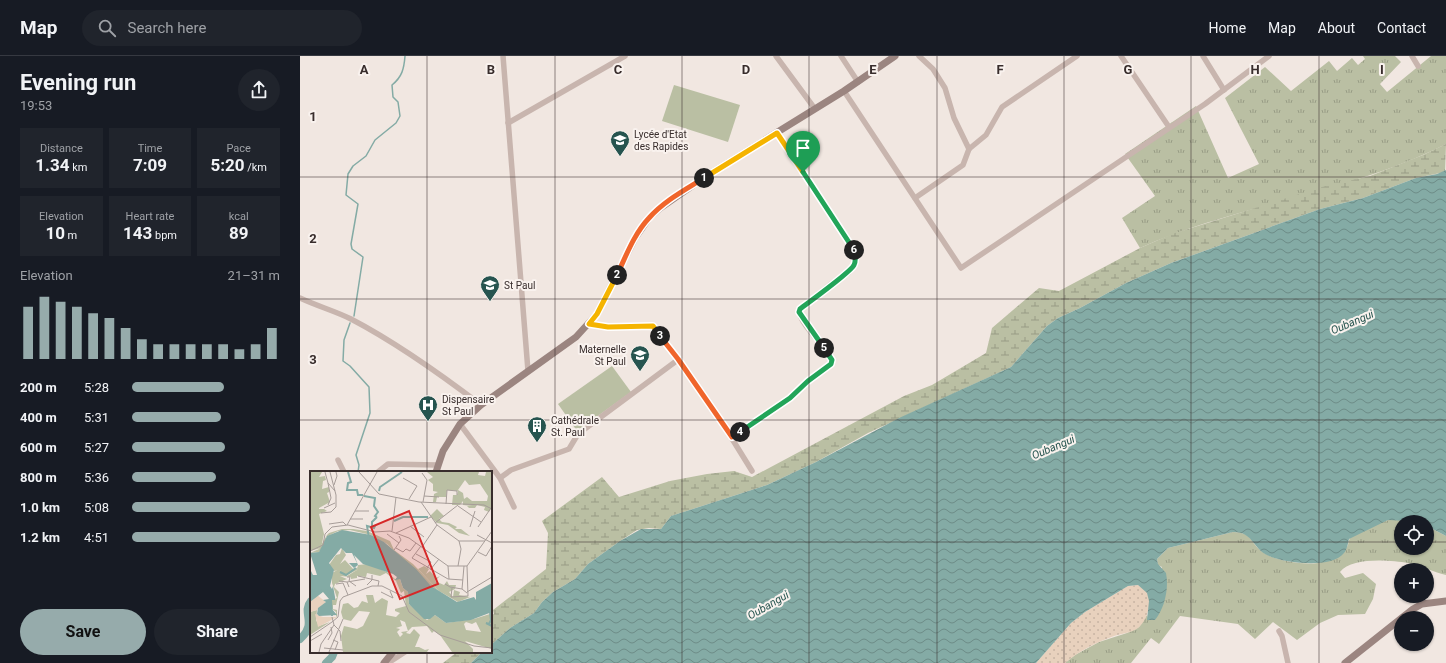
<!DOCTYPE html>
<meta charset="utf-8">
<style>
:root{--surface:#171b24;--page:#20242c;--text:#f1f3f6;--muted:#9ea1a6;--line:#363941;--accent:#96abab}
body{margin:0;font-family:Roboto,sans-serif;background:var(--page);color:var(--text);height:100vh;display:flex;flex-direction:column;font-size:15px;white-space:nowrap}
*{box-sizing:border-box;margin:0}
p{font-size:13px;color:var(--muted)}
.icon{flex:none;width:22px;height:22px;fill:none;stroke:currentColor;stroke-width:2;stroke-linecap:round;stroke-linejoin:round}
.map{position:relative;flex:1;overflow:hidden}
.drawer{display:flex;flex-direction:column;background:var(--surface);width:300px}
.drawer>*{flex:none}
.buttons{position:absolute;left:1094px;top:459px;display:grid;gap:8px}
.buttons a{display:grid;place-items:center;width:40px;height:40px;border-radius:50%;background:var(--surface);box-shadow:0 1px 3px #0004;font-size:20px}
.pin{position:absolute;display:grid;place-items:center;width:34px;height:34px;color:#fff;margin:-41px -17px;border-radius:50% 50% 50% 0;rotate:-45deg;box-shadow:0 0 4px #0007}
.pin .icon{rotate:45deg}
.km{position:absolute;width:20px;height:20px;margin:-10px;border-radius:50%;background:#222;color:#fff;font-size:11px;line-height:20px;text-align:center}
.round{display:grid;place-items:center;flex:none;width:42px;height:42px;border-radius:21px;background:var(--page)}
.overview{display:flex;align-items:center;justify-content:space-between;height:68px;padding:0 20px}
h1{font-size:22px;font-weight:700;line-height:30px}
.stats{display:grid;grid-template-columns:repeat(3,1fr);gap:6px;height:68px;padding:4px 20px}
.stats div{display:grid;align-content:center;border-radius:0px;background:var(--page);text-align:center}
.stats b{font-size:17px;font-weight:700}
.stats small{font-size:11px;font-weight:400}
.stats p{font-size:11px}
.chart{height:112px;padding:8px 20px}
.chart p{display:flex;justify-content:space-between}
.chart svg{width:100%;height:72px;margin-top:4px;stroke:var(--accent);stroke-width:6}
.cta{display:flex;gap:8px;margin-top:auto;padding:8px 20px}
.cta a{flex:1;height:46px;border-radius:24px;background:var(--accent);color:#111;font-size:16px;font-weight:700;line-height:46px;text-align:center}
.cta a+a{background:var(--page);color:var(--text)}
ul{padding:0 20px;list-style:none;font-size:13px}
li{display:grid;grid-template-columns:64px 48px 1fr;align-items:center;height:30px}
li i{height:10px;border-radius:5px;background:var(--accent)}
header{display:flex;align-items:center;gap:24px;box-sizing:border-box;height:56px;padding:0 20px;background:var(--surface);border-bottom:1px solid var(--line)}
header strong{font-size:19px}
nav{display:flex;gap:22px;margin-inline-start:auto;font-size:14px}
.search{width:280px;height:36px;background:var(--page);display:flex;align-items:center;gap:10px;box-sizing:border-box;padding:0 14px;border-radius:22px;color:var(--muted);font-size:15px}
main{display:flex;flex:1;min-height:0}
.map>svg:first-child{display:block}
</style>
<header>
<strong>Map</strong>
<div class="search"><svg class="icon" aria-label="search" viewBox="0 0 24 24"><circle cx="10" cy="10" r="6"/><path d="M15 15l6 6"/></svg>Search here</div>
<nav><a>Home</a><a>Map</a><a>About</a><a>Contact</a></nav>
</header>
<main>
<section class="drawer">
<div class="overview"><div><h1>Evening run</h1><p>19:53</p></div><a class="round"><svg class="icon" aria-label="share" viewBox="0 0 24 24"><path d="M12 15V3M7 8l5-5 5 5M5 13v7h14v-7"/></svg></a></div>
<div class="stats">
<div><p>Distance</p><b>1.34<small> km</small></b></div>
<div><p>Time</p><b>7:09</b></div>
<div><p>Pace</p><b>5:20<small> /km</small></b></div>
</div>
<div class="stats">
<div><p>Elevation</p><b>10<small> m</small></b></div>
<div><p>Heart rate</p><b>143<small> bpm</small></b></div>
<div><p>kcal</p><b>89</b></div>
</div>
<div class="chart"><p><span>Elevation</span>21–31 m</p>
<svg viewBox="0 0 160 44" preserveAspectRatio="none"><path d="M5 44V12M15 44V6M25 44V9M35 44V12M45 44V16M55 44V19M65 44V25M75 44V32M85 44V35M95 44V35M105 44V35M115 44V35M125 44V35M135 44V38M145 44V35M155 44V25"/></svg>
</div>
<ul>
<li><b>200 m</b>5:28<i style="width:62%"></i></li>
<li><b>400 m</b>5:31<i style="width:60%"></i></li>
<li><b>600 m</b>5:27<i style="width:63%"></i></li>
<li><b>800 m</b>5:36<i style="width:57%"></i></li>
<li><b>1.0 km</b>5:08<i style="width:80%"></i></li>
<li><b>1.2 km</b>4:51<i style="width:100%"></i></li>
</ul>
<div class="cta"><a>Save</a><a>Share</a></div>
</section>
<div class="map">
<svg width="1146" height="607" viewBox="0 0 1146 607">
<defs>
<pattern id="grass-tufts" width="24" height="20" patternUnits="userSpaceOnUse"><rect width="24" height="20" fill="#babfa3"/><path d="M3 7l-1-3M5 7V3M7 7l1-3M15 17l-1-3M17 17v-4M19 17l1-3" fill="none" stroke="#989c85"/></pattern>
<pattern id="wetland-marsh" width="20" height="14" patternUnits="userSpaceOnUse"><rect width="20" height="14" fill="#babfa3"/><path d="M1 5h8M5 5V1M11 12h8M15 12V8" fill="none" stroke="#989c85"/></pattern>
<pattern id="sand-dots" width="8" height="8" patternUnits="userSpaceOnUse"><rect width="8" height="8" fill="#e8d1bd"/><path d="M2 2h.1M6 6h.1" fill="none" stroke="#c8b4a3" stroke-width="1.8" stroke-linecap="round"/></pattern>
<pattern id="water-waves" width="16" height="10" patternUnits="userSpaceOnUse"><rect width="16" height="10" fill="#84aba5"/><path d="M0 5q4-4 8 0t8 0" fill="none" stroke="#6d8c87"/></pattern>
</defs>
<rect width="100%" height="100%" fill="#f1e7e1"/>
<g fill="url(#grass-tufts)">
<path d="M1063,0H1095L1101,6L1080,28L1087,36L1131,0H1146V88C1049,137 939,148 840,192L822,162L855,140L825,98L896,50L928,122L959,108L925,42L965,11L991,35L1029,5L1037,15L1052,2L1058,9L1065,3Z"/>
<path d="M1101,463L1116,466H1101V492H1127V470L1146,480V519C1133,516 1121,509 1108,507C1090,504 1051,501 1040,516L1045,522L1063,517L1076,528L1073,543L1065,558L1038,559L1020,567L997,584L973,566L955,583L938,568L880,560L859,588L851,582L831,607H765L775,599L799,586L827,577L839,571L847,559V562L862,511L858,509L857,503L868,492L933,476C953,476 950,488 964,497C977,505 1002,509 1018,507C1026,506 1041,498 1047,491C1049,488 1048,485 1050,482C1054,478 1082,465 1089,464C1092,463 1097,463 1101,463Z"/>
</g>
<g fill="url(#wetland-marsh)">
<path d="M1146,88L1145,116L1116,122L1063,142L1020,153L871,207L826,227L780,252L758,262L747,270L711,311L568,377L516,406L467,429L371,460L361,473L349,472L337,474L320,485L288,508L275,523L253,536L242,546L234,557L210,572L191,589V560L194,558L193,554L246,513L248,477L242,465L302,421L319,441L370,425L407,418L434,415L452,421L604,340L632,329L686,297L692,272L739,232L759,235L840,192L872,178L1022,131L1070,120L1123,99Z"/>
<path d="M157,596H182L171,607H143Z"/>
</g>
<path fill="url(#sand-dots)" d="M838,529C842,532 848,535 849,540C851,550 846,566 838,572C831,577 823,577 814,580C797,586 779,595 765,607H736L771,567L785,556L828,530Z"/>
<g fill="#babfa3">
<path d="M374,29L440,49L428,86L362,65Z"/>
<path d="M312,310L331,336L277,375L258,348Z"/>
</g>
<path fill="url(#water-waves)" d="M1146,114V480L1127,470V466L1088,464L1049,483C1048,487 1047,494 1044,497C1032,513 985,507 969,500C952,493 954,476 933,476L868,492L857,503L858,508L866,517C869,532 865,552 855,564H847L849,545L847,537L838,529L828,530L785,556L771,567L736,607H171L182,596H191V589L210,572L234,557L242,546L253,536L275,523L288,508L320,485L341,473H361L371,460L467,429L516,406L599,362L711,311L747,270L758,262L780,252L826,227L871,207L1020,153L1063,142L1116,122L1137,118Z"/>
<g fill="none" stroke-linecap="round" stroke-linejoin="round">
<g stroke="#84aba5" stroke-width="1.5">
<path d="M54,260L63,201L52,193L51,188L58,148L46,139L48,118L53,110L66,100L75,84L96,67L100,60L98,46L93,41L92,29C102,21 104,13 105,0"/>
<path d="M50,267L44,284L43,305L50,310L69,331L70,357L56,399L59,409L58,416"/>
</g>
<g stroke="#84aba5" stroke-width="8">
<path d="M0,583C18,567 1,557 11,545"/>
<path d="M26,607L32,601L34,596"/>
</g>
<g stroke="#c8b5ae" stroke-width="5.5">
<path d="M203,0L228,315"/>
<path d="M476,0L515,53"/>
<path d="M541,0L558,26"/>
<path d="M619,0L633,13L645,32L654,62L669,93"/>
<path d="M821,0L869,71"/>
<path d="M903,0L924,34"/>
<path d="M1112,0L1118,10"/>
<path d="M544,35L661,212L905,48L969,0"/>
<path d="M208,67L325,0"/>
<path d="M615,142L663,109L669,93L686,79L702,51L777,0"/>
<path d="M0,242C17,250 35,255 51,263C97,287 139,317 181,349"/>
<path d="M289,268L308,271L353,270C389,316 422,365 452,415"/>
<path d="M160,368L200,422L214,451"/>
<path d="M432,381L490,342L508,325L531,308L532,304C525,289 503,272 499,256L500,253L531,228L548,217L554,209L555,195L477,77"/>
<path d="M38,404L44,416"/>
<path d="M78,416L88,408L137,409"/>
<path d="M200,422L211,414L269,393L278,378L379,303"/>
<path d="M979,575L982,580L988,607"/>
<path d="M88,607L105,596"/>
</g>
<g stroke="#9b8580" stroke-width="7">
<path d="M136,416L143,395L160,368L181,349L276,281L297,258L335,182L349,162L359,153L405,121L544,35L595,0"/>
<path d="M84,607L93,596"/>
<path d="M1045,607L1113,553L1122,548L1146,545"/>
</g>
</g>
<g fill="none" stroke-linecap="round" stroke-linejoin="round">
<defs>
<path id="split-1" d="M404,122L477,77L503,116"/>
<path id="split-2" d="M317,219C326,200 334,178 349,162C364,145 385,134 404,122"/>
<path id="split-3" d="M317,219L297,258L289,268L308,271L353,270L360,280"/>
<path id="split-4" d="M360,280L378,303L432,381L440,376"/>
<path id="split-5" d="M440,376L490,342L508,325L531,308L532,304L524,292"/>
<path id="split-6" d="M524,292L499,256L500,253C509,246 551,216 554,209C556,205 555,198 554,194"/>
<path id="split-7" d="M503,116L554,194"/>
</defs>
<use href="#split-1" stroke="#fff" stroke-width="8"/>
<use href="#split-2" stroke="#fff" stroke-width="8"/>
<use href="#split-3" stroke="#fff" stroke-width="8"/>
<use href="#split-4" stroke="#fff" stroke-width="8"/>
<use href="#split-5" stroke="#fff" stroke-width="8"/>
<use href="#split-6" stroke="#fff" stroke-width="8"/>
<use href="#split-7" stroke="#fff" stroke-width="8"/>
<use href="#split-1" stroke="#f5b400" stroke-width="5"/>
<use href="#split-2" stroke="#f0652b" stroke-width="5"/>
<use href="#split-3" stroke="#f5b400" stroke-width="5"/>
<use href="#split-4" stroke="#f0652b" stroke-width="5"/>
<use href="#split-5" stroke="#22a559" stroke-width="5"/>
<use href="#split-6" stroke="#22a559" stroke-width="5"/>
<use href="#split-7" stroke="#22a559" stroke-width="5"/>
</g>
<path fill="none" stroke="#382d2c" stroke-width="1" stroke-opacity="0.55" d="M127,0V416M255,0V607M382,0V607M509,0V607M637,0V607M764,0V607M891,0V607M1019,0V607M0,121H1146M0,243H1146M0,364H1146M0,486H11M191,486H1101M1127,486H1146M127,596V607"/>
<defs>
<symbol id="school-pin" viewBox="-11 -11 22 30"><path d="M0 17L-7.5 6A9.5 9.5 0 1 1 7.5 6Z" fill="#26544f" stroke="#f9f2ee"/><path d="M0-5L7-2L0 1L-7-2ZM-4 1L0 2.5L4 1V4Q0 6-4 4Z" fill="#fff"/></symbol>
<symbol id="hospital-pin" viewBox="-11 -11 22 30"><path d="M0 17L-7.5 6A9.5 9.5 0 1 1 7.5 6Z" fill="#26544f" stroke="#f9f2ee"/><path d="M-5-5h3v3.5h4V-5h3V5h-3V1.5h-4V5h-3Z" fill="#fff"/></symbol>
<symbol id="building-pin" viewBox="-11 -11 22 30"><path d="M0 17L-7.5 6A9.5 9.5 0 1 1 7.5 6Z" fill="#26544f" stroke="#f9f2ee"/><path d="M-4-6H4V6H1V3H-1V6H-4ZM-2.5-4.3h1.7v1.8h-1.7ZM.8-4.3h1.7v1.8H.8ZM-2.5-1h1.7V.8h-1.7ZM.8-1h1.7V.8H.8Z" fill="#fff"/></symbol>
</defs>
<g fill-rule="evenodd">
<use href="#school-pin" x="309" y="73" width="22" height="30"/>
<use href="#school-pin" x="179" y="218" width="22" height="30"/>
<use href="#school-pin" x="329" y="288" width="22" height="30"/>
<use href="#hospital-pin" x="117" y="338" width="22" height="30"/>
<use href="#building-pin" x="226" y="359" width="22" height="30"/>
</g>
<g text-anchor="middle" stroke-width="4" stroke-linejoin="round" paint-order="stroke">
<g font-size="10" fill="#382d2c" stroke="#f9f2ee" text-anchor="start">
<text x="334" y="82">Lycée d'Etat<tspan x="334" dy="12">des Rapides</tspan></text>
<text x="204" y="233">St Paul</text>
<text x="326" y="297" text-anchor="end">Maternelle<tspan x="326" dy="12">St Paul</tspan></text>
<text x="142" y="347">Dispensaire<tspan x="142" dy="12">St Paul</tspan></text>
<text x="251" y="368">Cathédrale<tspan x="251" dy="12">St. Paul</tspan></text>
</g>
<g font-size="11" font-style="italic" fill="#26544f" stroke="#f9f2ee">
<text transform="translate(1052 266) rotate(-23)" y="4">Oubangui</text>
<text transform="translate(753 391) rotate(-23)" y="4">Oubangui</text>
<text transform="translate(468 549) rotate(-30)" y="4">Oubangui</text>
</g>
</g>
<g transform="translate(10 415)">
<rect width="182" height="182" fill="#f1e7e1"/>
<path d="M0,1H12L9,6L15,5L16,9L13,10L12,18L19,16V21L17,22L20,31L9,37V39L0,38ZM117,1H169L168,4L175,5L176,1H182V36L179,41L174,39L175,36L167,34L165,37H159L157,35H162L153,34V30L150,34H142L143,24H147L148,20L137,19L136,26H127L126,31H123L124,23L128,21L123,20V13L118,9L123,6ZM155,9L159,14L170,13L178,25L177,30H162L157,26L154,28L153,22L148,19ZM127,38L134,45L129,48L132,51L139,52L147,56L145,58H151L160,65L149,62L138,54L127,52L120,45ZM58,93L77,101L85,108H90L93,117L98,121L99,133L117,149L125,144L136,152L164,148L180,143L182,140V178L155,170L163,178V181H142L130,164L124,160L122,162L117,155L102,156L96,162L100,163L104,158L110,164L105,176H109L115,179L119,178L117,181H33L31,165L34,155L47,158L53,155L60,141L49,140L41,150L33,148L31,141L33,133L38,132L44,137L48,136L52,130L58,132L56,124H63L65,132L72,127L78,130L76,144L86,146L90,142L85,140V138L96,135L94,120L91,122L86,110L76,102L70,105L57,102L56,106L47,105V107L41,108V106L30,105L37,108L25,113L24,116L29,121L26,134H23V138L27,139V146L26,145V141L21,137L22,129L27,127L22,112V102L29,98L37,105L47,99L48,94ZM90,149L95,151L98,160L91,161L93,163L90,166L87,161L90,158L86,157L92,155ZM156,151L162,153L166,151L171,161L156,159L154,153ZM114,95L119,98L116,103L120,100L126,107L130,105L125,110L134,114L137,110L139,114H146L145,118L139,121L143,126L144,119L150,121L149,124L160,126L148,131L129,120L108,98Z" fill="#babfa3" fill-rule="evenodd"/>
<path d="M0,38H14L17,40L9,43L14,63L11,77L0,80Z" fill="#babfa3"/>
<path d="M43,58L57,60L80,70L84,79L103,93L129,120L142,129L121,115L77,73L61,64L40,59L28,60L16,66V77L14,75L9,81L0,82L9,78L17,64L19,62L32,58ZM32,77L36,84L30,93L35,89L44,99L48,96L47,99L35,105L30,99L24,100L19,94L26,84L30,83ZM7,139L6,149L9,155L20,151L0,164V141Z" fill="#babfa3"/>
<path d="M7,124L16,131L7,139L0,141V131ZM5,143L13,146H27L8,156Z" fill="#e8d1bd"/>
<path d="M32,59L61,64L74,71L106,98L121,115L147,131L164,126L166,129V121L182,112V141L161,149L136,152L125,144L120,148H114L99,133L98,121L93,117L90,108L85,109L87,106L83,103L53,93L44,84L48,94L44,97L39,92H47L42,82H36L31,77L19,92L24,99L20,115L22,118L23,115L25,126V129H22L21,137L27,144L9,145L7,143L8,137L16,131L13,129L19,128L13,121L0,131V98L3,104H7L0,82L9,81L17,65Z" fill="#84aba5"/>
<path fill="none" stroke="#84aba5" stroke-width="2" d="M38,1L41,11L38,12L37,19H47L48,24H53M69,20L70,16L92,1M54,25L65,27L64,35L68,41L65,45L67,46M84,50L93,46H118M59,67L57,55L64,57L65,55H62V51L67,46M30,101L36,104L46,97M0,120L16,119L21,129L22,145M180,141L181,149L179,153L176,152L182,155"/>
<path fill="none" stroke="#a79d99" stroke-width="1" d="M15,1L18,12L25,20M49,1L69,23L109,31L174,34L182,38M112,2L117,9L113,31M93,7L107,15L99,28M18,12L21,27L18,34M24,14L27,5L26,1M114,25L129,26M111,31L127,54L149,70H175M136,33L137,19L147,20V24M148,35L171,51M14,37L25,32M45,40H59M11,42L21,41L26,36V24L20,1M40,48H53M125,52L148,34M19,53L33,51L36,54M37,54L67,1M100,55L114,66M160,56L165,40M168,56L181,37M82,60L86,26M86,62L121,46M77,63L89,72M167,64L182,72M111,75L102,87L138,108L153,109M112,76L127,54M86,77L93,81L96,78L100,80L106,72M84,79L91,69L89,65M0,80L13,74L15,63L22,56L38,54L65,61L80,60L99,67L138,95H157L182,60M168,81L176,85L182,75M106,83L121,91L117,97M138,95L139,108M148,95L151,78L149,70M154,95L152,118L157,122M120,99L129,88M48,105L69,110L68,115M37,106H40L39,110L46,115M29,110L37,111L39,116M37,111L55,108M26,113L33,112L38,124M135,113L140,116L152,118M57,114L62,109V104M142,117L141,126L158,125L157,95M71,121L83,127L80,120M157,121L182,106M22,151L28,146L30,130L33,126L62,115H72L92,125L99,141L130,164L164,175L182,177M24,154L30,160L31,170M0,166L22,151M18,169L22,162L21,156M23,169L28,171L25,179M0,170L12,163M14,177L33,179M9,181L11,173L24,154L22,146M19,181L33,148"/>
<path fill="#d62828" fill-opacity="0.15" stroke="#d62828" stroke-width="2" d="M99,40L128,113L90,128L61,56Z"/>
<rect width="182" height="182" fill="none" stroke="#382d2c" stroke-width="2"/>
</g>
<g font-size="13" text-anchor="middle" font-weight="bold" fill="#382d2c" stroke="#f9f2ee" stroke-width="4" stroke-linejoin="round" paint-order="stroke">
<text x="64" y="18">A</text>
<text x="191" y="18">B</text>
<text x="318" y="18">C</text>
<text x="446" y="18">D</text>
<text x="573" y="18">E</text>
<text x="700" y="18">F</text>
<text x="828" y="18">G</text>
<text x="955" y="18">H</text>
<text x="1082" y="18">I</text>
<text x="13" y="65">1</text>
<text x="13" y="187">2</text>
<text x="13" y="308">3</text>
</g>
</svg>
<div class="buttons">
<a><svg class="icon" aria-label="locate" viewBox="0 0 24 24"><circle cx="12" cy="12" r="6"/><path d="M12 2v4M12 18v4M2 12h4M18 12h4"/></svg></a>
<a>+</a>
<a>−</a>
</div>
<div class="pin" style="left:503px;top:116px;background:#1e9e55"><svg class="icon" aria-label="arrive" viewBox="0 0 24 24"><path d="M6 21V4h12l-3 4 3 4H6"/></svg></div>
<b class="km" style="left:404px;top:122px">1</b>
<b class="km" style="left:317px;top:219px">2</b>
<b class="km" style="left:360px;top:280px">3</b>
<b class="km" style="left:440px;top:376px">4</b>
<b class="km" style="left:524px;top:292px">5</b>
<b class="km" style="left:554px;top:194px">6</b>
</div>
</main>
